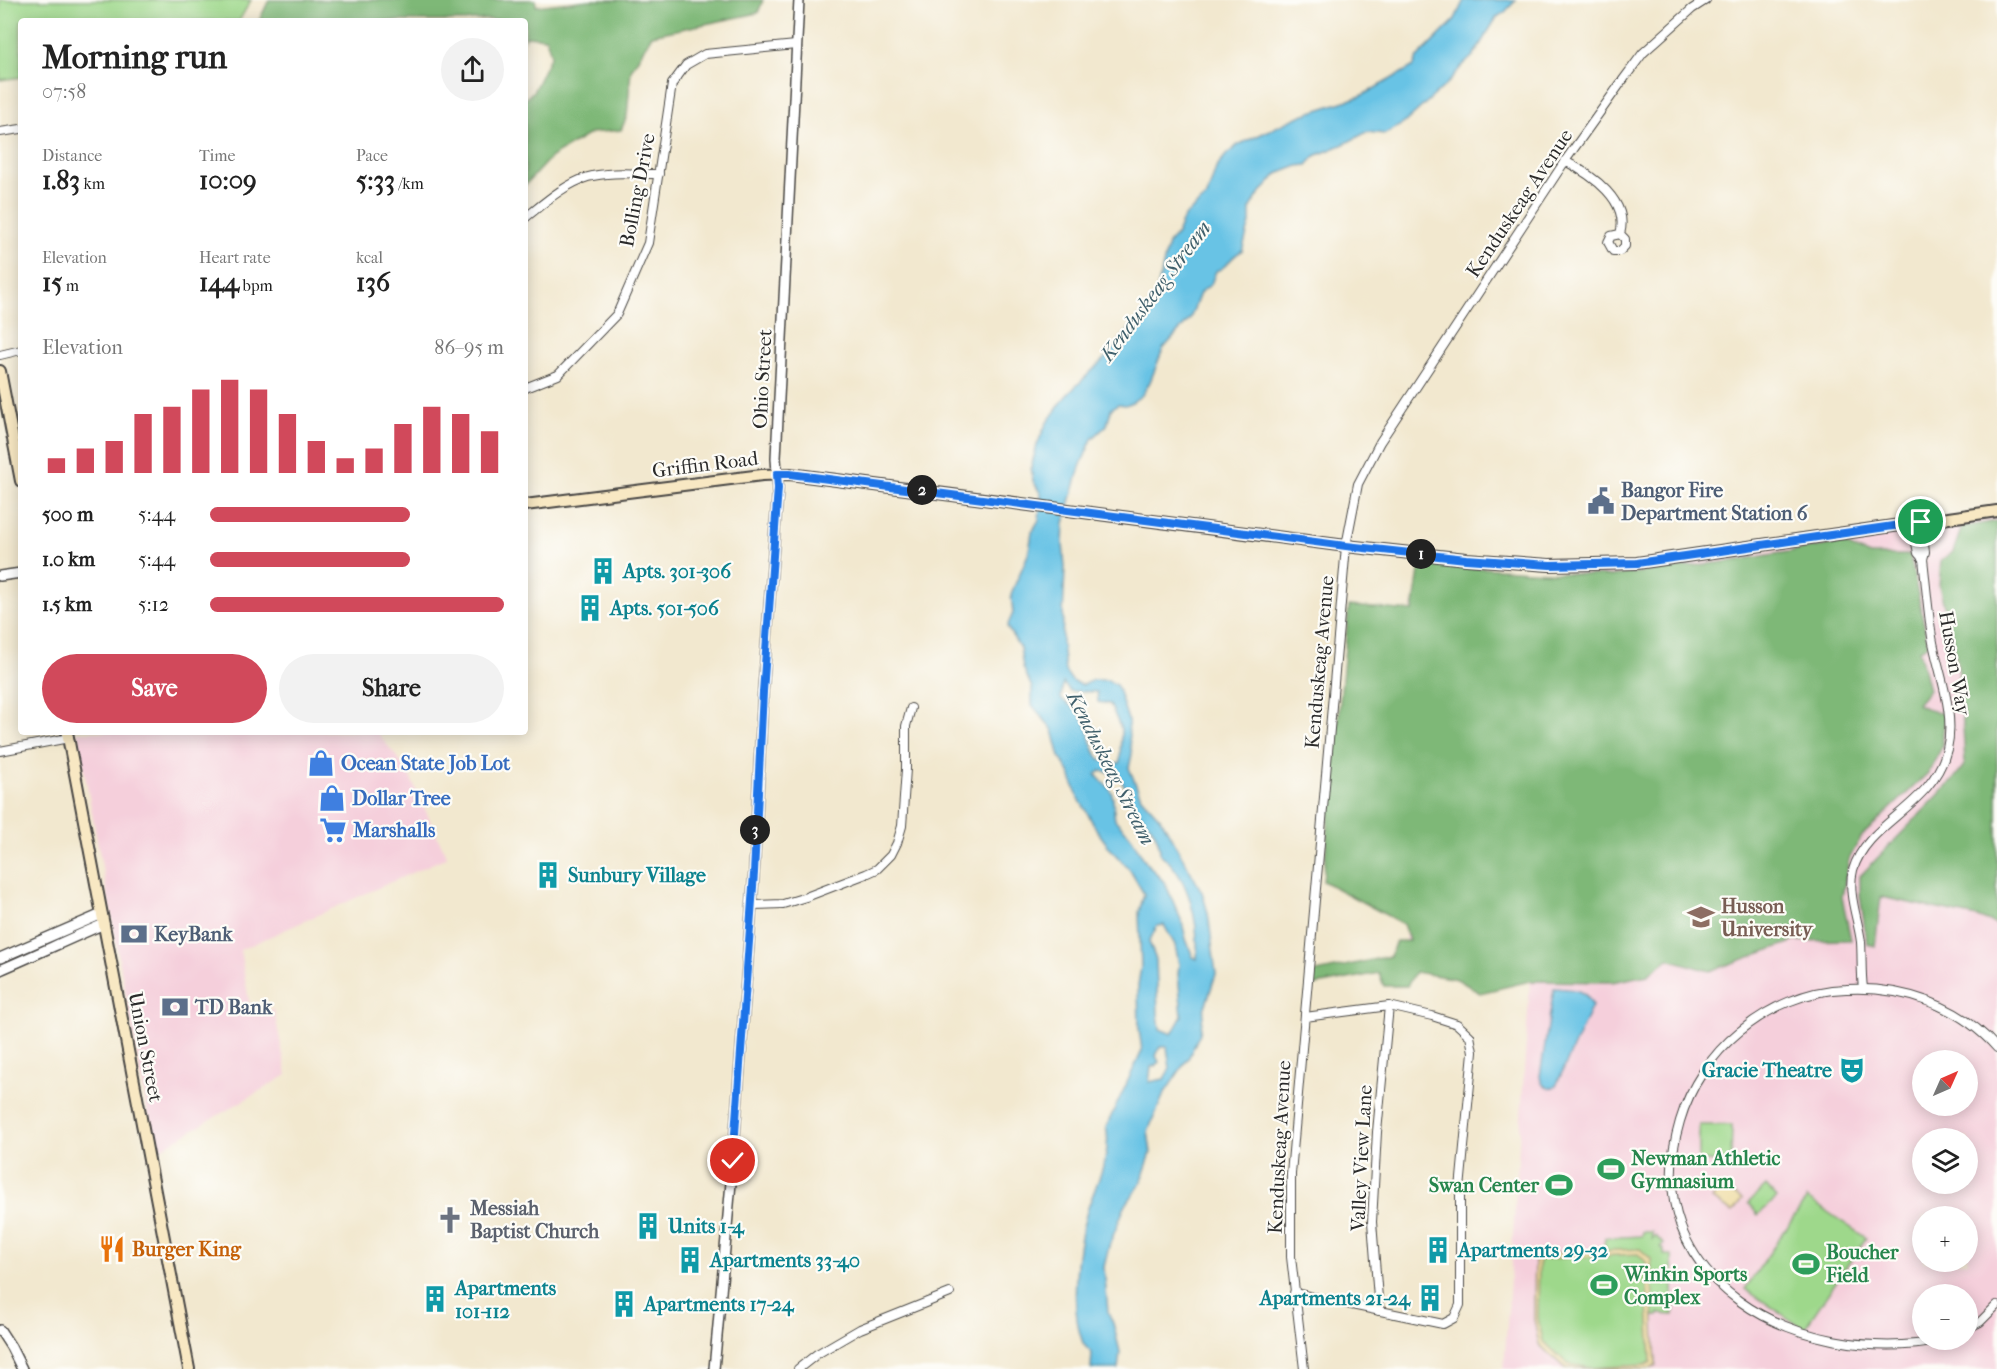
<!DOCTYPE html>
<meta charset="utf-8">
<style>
:root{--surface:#fff;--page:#f2f2f2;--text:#222;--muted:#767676;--accent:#d1495b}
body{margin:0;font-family:"IM FELL French Canon",serif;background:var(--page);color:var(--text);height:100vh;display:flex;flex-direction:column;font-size:22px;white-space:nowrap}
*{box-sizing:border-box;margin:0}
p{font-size:20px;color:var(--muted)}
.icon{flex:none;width:33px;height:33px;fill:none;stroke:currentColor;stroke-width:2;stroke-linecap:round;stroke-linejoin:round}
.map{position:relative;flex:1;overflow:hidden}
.panel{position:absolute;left:18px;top:18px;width:510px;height:717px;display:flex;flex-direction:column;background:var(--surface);border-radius:6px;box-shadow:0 3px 15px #0003}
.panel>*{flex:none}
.needle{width:39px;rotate:45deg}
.controls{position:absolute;left:1912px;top:1050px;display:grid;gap:12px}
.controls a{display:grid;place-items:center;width:66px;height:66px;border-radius:50%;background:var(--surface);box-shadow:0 3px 15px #0003;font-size:30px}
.pin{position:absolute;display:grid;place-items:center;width:51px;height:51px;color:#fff;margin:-26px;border:3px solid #fff;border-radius:50%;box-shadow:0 2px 6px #0007}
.km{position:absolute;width:30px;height:30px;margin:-15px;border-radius:50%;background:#222;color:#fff;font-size:16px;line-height:30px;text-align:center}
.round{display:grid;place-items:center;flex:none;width:63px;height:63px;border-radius:32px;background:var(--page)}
.head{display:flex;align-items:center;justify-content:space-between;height:102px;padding:0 24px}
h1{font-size:33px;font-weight:800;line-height:45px}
.figures{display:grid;grid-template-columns:repeat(3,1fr);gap:9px;height:102px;padding:6px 24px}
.figures div{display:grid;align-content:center}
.figures b{font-size:26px;font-weight:800}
.figures small{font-size:16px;font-weight:400}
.figures p{font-size:16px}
.chart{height:168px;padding:12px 24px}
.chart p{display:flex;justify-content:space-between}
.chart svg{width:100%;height:108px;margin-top:6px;stroke:var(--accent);stroke-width:6}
.button{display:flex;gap:12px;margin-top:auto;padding:12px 24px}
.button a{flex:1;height:69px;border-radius:36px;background:var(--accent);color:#fff;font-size:24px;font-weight:800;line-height:69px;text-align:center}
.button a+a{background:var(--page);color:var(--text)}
ul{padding:0 24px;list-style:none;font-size:20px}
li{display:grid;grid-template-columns:96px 72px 1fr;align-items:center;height:45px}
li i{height:15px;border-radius:8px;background:var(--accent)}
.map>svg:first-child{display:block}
</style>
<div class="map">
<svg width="1997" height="1369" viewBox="0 0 1997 1369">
<rect width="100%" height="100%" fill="#fdfcf7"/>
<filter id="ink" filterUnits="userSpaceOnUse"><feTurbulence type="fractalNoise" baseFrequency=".0167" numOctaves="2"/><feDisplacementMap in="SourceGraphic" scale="12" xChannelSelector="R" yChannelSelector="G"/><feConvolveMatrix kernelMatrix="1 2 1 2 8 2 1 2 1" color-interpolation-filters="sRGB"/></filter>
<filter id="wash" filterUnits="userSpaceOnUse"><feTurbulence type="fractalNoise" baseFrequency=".008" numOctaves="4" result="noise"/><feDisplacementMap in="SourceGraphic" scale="24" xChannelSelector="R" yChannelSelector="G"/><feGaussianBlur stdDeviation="1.35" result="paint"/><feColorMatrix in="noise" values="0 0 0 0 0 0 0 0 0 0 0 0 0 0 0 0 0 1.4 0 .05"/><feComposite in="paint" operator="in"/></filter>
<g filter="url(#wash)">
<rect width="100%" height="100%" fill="#f2e8cf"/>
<g fill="#f5cfdb" fill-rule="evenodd">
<path d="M1997,516V1369H1504L1530,982L1405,961L1410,619L1421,561L1549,573L1619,571L1711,560L1903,529ZM1923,1060H1968V1106H1923ZM1923,1138H1968V1184H1923ZM1923,1216H1968V1262H1923ZM1923,1294H1968V1340H1923Z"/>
<path d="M77,732H377L407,770L447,857L240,950L250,1007L274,1010L287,1075L155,1152Z"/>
</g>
<g fill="#9ed88b" stroke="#64825b" stroke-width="1.5">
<path d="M0,0H251L239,21H21V77L0,80Z"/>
<path d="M1699,1125H1732L1731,1162L1699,1161Z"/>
<path d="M1766,1186L1777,1198L1758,1215L1748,1203Z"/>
<path d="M1807,1198L1866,1238L1804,1329L1745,1289Z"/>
<path d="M1643,1232H1652V1239L1655,1236L1664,1244L1661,1247L1664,1250V1255H1672L1674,1315L1659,1314L1658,1316H1653L1656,1365L1648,1369L1565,1368L1539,1344L1534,1319L1535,1254L1602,1251V1247L1604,1246L1605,1238L1642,1236Z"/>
</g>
<g fill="#7eb877" stroke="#547251" stroke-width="1.5">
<path d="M269,0H536V6L589,0H763L758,13L652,35L631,70L627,116L621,130L591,133L551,157L525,185V100L534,90L551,55L546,38L527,36L525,39V21C504,21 485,17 465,21H259Z"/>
<path d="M1997,521V925L1977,917L1881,897L1875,946L1867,944L1860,895V876L1953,780L1965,764L1962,707L1954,694L1959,674L1955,650L1939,586L1941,560L1953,552L1962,527Z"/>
<path d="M1841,543L1870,555H1910L1928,644L1919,650L1929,690L1917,704L1929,710L1945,714L1942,747L1928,773L1862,836L1849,859L1842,897L1851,940L1795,941L1710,971L1668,959L1648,975L1612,982L1530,981L1480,993L1457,979L1415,972L1407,986H1384L1379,973L1311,986L1312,973L1390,956L1396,941H1409L1403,924L1323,881L1349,606L1413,611L1420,564L1610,576L1732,561Z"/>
</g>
<g fill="#eeda9e" stroke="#8c8264" stroke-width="1.5" fill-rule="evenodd">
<path d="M1721,1186L1742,1199L1733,1212L1712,1199Z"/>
<path d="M1640,1249L1651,1259L1656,1365L1648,1369L1565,1368L1539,1344L1534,1319L1535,1254ZM1638,1254L1646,1262L1651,1362L1645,1365L1591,1368L1568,1364L1543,1341L1538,1318L1539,1259Z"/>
</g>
<g fill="#67c3e5" stroke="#497788" stroke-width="1.5" fill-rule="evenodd">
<path d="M1464,0H1516L1505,12L1497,17L1473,56L1461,67L1450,81L1403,124L1385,134L1367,132L1344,144L1315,156L1307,165L1298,166L1277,174L1269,184L1259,194L1250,209V223L1242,251C1228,258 1230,266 1216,271L1211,284L1200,293L1190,319L1163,349L1150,382L1142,395L1131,403L1125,405L1118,404L1111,409L1107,425L1092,439L1080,467L1064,523L1063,544L1065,567L1062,642L1065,671L1072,681L1082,685L1093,680H1108L1117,686L1128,720L1129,738L1132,754L1129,768L1141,797L1161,819L1202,892L1208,913L1216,974L1204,1010L1200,1033L1189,1057L1164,1094L1148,1131L1151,1153L1140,1185L1125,1206L1109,1246L1104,1267L1108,1312L1113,1323L1120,1352L1118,1369H1091L1092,1353C1089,1350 1085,1347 1083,1343C1069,1308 1077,1246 1087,1211C1095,1185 1113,1154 1106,1127L1142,1051L1139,1029L1138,985L1141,967L1139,912L1144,894L1130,870L1112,851L1098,832L1077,795L1070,774L1060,757L1053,730L1032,705V688L1023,667L1020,648L1007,627L1013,613L1011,594L1029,552L1032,532L1039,520L1041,494L1033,481L1031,468L1037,445L1046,424L1066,396L1106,357L1155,299L1168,244L1177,234L1184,217L1207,196L1216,168L1226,155L1238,145L1302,115L1361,96L1414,66L1417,58L1454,21ZM1063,683L1070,691L1097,692L1098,702L1110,704L1121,729L1120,763C1087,765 1095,741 1085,722C1080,712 1070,705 1061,699ZM1101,771C1129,774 1123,793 1137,810C1149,823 1160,835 1160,854C1190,876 1199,924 1197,959L1193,957L1186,939L1182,922L1165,883L1145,861L1129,834L1115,820C1113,810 1115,798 1110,789C1106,783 1100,782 1096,774ZM1164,925L1175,945L1179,964L1178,974L1182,1016L1172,1034L1160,1029L1158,1014L1156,960L1149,942L1157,926ZM1160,1047H1167L1170,1068L1164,1079L1149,1082L1151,1067L1156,1066L1159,1062L1156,1056Z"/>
<path d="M1554,988C1570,989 1587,988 1592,1006L1556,1086C1547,1090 1541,1086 1540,1076Z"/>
</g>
</g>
<g filter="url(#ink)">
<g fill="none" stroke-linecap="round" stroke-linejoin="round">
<defs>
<g id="minor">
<path d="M0,132L21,129"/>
<path d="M1565,161C1592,175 1630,201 1620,234L1611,236L1608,242L1613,251H1620L1625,246V239L1620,234"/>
<path d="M525,218C544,203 565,184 588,177C610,171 636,174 659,174"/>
<path d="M0,355L21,350"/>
<path d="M525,388L558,375L617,314L648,243L672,84L686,65L705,54L796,45"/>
<path d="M1912,523L1918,553L1923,559"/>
<path d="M0,751L69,738"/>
<path d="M752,905L783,904L806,897L866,874L877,869L891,855L897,843L902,826L906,769V726L911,708"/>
<path d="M1863,988C1861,973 1862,957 1861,942C1858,918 1847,894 1853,870C1867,821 1933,807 1947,749C1956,712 1938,673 1932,637C1928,611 1926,585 1923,559L1925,552L1921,522"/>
<path d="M1294,1293L1443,1324L1454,1318L1460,1305V1189L1473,1052L1470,1036L1457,1024L1432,1016L1389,1006L1305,1017"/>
<path d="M1379,1311L1372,1222L1377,1132L1389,1006"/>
<path d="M1968,1328L1980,1322L1997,1305"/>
<path d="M1944,1340C1796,1369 1633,1279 1680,1121C1690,1087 1711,1055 1739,1032C1769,1007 1807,990 1846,989C1902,986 1959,1005 1997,1048"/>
<path d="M798,1369L817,1354L860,1329L950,1293"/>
<path d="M1304,1369L1291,1257V1174L1346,546L1358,484L1380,442L1565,161L1620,84L1643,53L1692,9L1706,0"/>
</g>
<g id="tertiary">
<path d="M0,576L21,573"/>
<path d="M0,958L102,914"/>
<path d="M0,970C35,955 69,939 104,924"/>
<path d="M0,1330L11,1347L22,1369"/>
<path d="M714,1369L733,1161L754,873L763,691L778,488L776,458L799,0"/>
</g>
<g id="secondary">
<path d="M0,371L21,481"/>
<path d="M525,505L762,475L790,474L1346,546L1466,559L1549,565L1637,563L1997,511"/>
<path d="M67,732L189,1369"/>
</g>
</defs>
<use href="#minor" stroke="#494744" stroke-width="10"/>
<use href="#tertiary" stroke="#494744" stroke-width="12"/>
<use href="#secondary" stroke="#494744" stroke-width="14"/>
<use href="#minor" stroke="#fff" stroke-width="8"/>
<use href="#tertiary" stroke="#fff" stroke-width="9"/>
<use href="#secondary" stroke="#f8e8c3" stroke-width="10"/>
</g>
</g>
<g fill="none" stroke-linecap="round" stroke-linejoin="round" filter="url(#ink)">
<defs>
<path id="route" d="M733,1161L754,873L763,692L778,488L777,474H790L1346,546L1466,559L1550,565L1637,563L1921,522"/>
</defs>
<use href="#route" stroke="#fff" stroke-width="12"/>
<use href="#route" stroke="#1a73e8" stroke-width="8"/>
</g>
<defs>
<symbol id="civic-bare" viewBox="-9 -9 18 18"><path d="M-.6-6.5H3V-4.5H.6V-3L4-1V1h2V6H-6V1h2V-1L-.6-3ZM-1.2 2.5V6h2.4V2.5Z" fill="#5c6f8a" stroke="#fdfcf7" stroke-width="2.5" paint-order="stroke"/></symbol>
<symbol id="building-bare" viewBox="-9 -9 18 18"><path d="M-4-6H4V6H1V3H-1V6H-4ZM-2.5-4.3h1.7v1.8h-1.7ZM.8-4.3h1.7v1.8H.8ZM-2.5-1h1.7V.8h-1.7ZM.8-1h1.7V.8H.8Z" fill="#0f9aa8" stroke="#fdfcf7" stroke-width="2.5" paint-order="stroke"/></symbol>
<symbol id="shop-bare" viewBox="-9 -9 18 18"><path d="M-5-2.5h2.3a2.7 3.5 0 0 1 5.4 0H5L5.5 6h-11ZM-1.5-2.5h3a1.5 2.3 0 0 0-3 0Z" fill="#3f7fe0" stroke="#fdfcf7" stroke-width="2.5" paint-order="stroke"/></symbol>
<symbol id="supermarket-bare" viewBox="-9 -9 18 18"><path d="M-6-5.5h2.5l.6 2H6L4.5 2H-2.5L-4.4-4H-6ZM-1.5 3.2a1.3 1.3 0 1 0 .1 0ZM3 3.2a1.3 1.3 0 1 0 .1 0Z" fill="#3f7fe0" stroke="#fdfcf7" stroke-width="2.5" paint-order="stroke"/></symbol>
<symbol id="university-bare" viewBox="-9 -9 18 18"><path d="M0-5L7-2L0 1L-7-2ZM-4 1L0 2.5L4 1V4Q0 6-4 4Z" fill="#8d6e63" stroke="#fdfcf7" stroke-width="2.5" paint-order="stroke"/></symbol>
<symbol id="bank-bare" viewBox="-9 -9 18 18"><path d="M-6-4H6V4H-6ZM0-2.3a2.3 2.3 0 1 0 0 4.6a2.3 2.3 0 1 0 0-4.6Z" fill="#5c6f8a" stroke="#fdfcf7" stroke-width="2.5" paint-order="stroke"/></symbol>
<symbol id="theatre-bare" viewBox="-9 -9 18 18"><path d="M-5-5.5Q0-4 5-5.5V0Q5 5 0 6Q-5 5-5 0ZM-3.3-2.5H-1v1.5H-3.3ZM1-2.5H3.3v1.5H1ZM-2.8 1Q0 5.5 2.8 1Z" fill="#0f9aa8" stroke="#fdfcf7" stroke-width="2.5" paint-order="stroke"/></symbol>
<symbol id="stadium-bare" viewBox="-9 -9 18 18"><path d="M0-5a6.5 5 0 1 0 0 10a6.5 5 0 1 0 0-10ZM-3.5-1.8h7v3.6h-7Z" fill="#2e9e5b" stroke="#fdfcf7" stroke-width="2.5" paint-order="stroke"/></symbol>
<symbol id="church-bare" viewBox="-9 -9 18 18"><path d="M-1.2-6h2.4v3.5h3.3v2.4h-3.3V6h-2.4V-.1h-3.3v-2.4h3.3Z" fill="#6b7280" stroke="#fdfcf7" stroke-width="2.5" paint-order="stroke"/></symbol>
<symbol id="restaurant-bare" viewBox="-9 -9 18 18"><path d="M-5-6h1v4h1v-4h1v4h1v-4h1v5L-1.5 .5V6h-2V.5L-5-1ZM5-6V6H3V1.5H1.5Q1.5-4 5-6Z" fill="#e8710a" stroke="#fdfcf7" stroke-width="2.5" paint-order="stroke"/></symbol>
</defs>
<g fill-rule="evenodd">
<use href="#civic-bare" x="1582" y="482" width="38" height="38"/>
<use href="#building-bare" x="584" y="552" width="38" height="38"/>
<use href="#building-bare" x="571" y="589" width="38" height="38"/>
<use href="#shop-bare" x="302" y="744" width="38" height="38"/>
<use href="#shop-bare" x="313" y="779" width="38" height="38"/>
<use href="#supermarket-bare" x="314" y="811" width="38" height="38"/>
<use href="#building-bare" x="529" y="856" width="38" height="38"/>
<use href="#university-bare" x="1682" y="898" width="38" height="38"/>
<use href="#bank-bare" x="115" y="915" width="38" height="38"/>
<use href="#bank-bare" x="156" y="988" width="38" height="38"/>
<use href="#theatre-bare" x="1833" y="1051" width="38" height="38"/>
<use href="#stadium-bare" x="1592" y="1150" width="38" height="38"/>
<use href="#stadium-bare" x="1540" y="1166" width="38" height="38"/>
<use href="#church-bare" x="431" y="1201" width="38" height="38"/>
<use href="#building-bare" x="629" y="1207" width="38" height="38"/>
<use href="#restaurant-bare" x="93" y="1230" width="38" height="38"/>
<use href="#building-bare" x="1419" y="1231" width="38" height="38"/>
<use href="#building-bare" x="671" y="1241" width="38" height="38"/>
<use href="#stadium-bare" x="1787" y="1245" width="38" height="38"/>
<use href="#stadium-bare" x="1585" y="1266" width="38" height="38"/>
<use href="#building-bare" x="1411" y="1279" width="38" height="38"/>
<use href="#building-bare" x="416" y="1280" width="38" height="38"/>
<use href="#building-bare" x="605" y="1285" width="38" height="38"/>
</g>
<g text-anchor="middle" stroke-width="4.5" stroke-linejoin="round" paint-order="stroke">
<g font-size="20" fill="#2b2b2b" stroke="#fdfcf7">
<text transform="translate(637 190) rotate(-79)" y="7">Bolling Drive</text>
<text transform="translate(1519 203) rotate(-56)" y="7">Kenduskeag Avenue</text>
<text transform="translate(762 379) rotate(-87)" y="7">Ohio Street</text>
<text transform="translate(705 464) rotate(-7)" y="7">Griffin Road</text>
<text transform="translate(1319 662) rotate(-85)" y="7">Kenduskeag Avenue</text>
<text transform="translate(1955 663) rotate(80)" y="7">Husson Way</text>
<text transform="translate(146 1047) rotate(79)" y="7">Union Street</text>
<text transform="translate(1279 1147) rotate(-87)" y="7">Kenduskeag Avenue</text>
<text transform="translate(1361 1158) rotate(-87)" y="7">Valley View Lane</text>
</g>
<g font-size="20" font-weight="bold" fill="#4e5e75" stroke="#fdfcf7" text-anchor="start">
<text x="1621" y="497">Bangor Fire<tspan x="1621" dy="23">Department Station 6</tspan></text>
<text x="154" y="941">KeyBank</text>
<text x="195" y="1014">TD Bank</text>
</g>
<g font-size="20" font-weight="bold" fill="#0d838f" stroke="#fdfcf7" text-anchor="start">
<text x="623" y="578">Apts. 301-306</text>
<text x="610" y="615">Apts. 501-506</text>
<text x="568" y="882">Sunbury Village</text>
<text x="1832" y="1077" text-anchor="end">Gracie Theatre</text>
<text x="668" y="1233">Units 1-4</text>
<text x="1458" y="1257">Apartments 29-32</text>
<text x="710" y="1267">Apartments 33-40</text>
<text x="455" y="1295">Apartments<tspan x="455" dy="23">101-112</tspan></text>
<text x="1410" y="1305" text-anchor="end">Apartments 21-24</text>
<text x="644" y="1311">Apartments 17-24</text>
</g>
<g font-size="20" font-weight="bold" fill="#366cbe" stroke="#fdfcf7" text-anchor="start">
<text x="341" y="770">Ocean State Job Lot</text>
<text x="352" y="805">Dollar Tree</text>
<text x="353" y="837">Marshalls</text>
</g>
<g font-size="20" font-weight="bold" fill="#785e54" stroke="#fdfcf7" text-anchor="start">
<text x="1721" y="913">Husson<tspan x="1721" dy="23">University</tspan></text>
</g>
<g font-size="20" font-weight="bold" fill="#27864d" stroke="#fdfcf7" text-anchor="start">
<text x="1631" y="1165">Newman Athletic<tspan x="1631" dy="23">Gymnasium</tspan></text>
<text x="1539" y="1192" text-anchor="end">Swan Center</text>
<text x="1826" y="1259">Boucher<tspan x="1826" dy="23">Field</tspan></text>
<text x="1624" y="1281">Winkin Sports<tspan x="1624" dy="23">Complex</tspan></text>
</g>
<g font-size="20" font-weight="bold" fill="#5b616d" stroke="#fdfcf7" text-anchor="start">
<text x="470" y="1215">Messiah<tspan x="470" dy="23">Baptist Church</tspan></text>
</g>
<g font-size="20" font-weight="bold" fill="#c56008" stroke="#fdfcf7" text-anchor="start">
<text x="132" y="1256">Burger King</text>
</g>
<g font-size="21" font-style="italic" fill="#40606c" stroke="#fdfcf7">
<text transform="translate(1155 291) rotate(-53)" y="7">Kenduskeag Stream</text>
<text transform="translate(1111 768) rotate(63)" y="7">Kenduskeag Stream</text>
</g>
</g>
</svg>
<div class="controls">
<a><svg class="needle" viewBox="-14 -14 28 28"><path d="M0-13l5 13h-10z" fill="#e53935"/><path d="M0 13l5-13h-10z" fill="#767676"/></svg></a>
<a><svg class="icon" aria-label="layers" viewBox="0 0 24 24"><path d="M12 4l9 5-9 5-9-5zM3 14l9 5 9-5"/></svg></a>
<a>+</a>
<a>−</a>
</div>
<div class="pin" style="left:1921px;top:522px;background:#1e9e55"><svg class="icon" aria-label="arrive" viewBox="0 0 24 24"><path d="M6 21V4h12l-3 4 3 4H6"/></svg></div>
<div class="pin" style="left:733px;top:1161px;background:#d93025"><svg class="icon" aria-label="check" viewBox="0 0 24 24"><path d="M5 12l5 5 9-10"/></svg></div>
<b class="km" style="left:1421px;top:554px">1</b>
<b class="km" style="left:922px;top:490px">2</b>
<b class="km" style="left:755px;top:830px">3</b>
<section class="panel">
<div class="head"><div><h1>Morning run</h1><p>07:58</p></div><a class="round"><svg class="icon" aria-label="share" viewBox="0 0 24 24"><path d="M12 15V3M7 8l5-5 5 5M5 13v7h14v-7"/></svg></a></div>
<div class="figures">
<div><p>Distance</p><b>1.83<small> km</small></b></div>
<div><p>Time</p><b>10:09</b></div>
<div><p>Pace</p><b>5:33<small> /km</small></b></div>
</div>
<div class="figures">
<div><p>Elevation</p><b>15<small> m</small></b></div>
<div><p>Heart rate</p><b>144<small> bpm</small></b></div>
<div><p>kcal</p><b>136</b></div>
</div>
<div class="chart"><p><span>Elevation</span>86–95 m</p>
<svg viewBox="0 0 160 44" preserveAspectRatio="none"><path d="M5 44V38M15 44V34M25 44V31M35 44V20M45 44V17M55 44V10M65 44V6M75 44V10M85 44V20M95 44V31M105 44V38M115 44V34M125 44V24M135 44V17M145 44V20M155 44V27"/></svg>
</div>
<ul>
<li><b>500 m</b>5:44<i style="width:68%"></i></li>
<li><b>1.0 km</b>5:44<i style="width:68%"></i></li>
<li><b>1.5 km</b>5:12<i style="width:100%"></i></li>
</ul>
<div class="button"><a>Save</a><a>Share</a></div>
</section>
</div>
